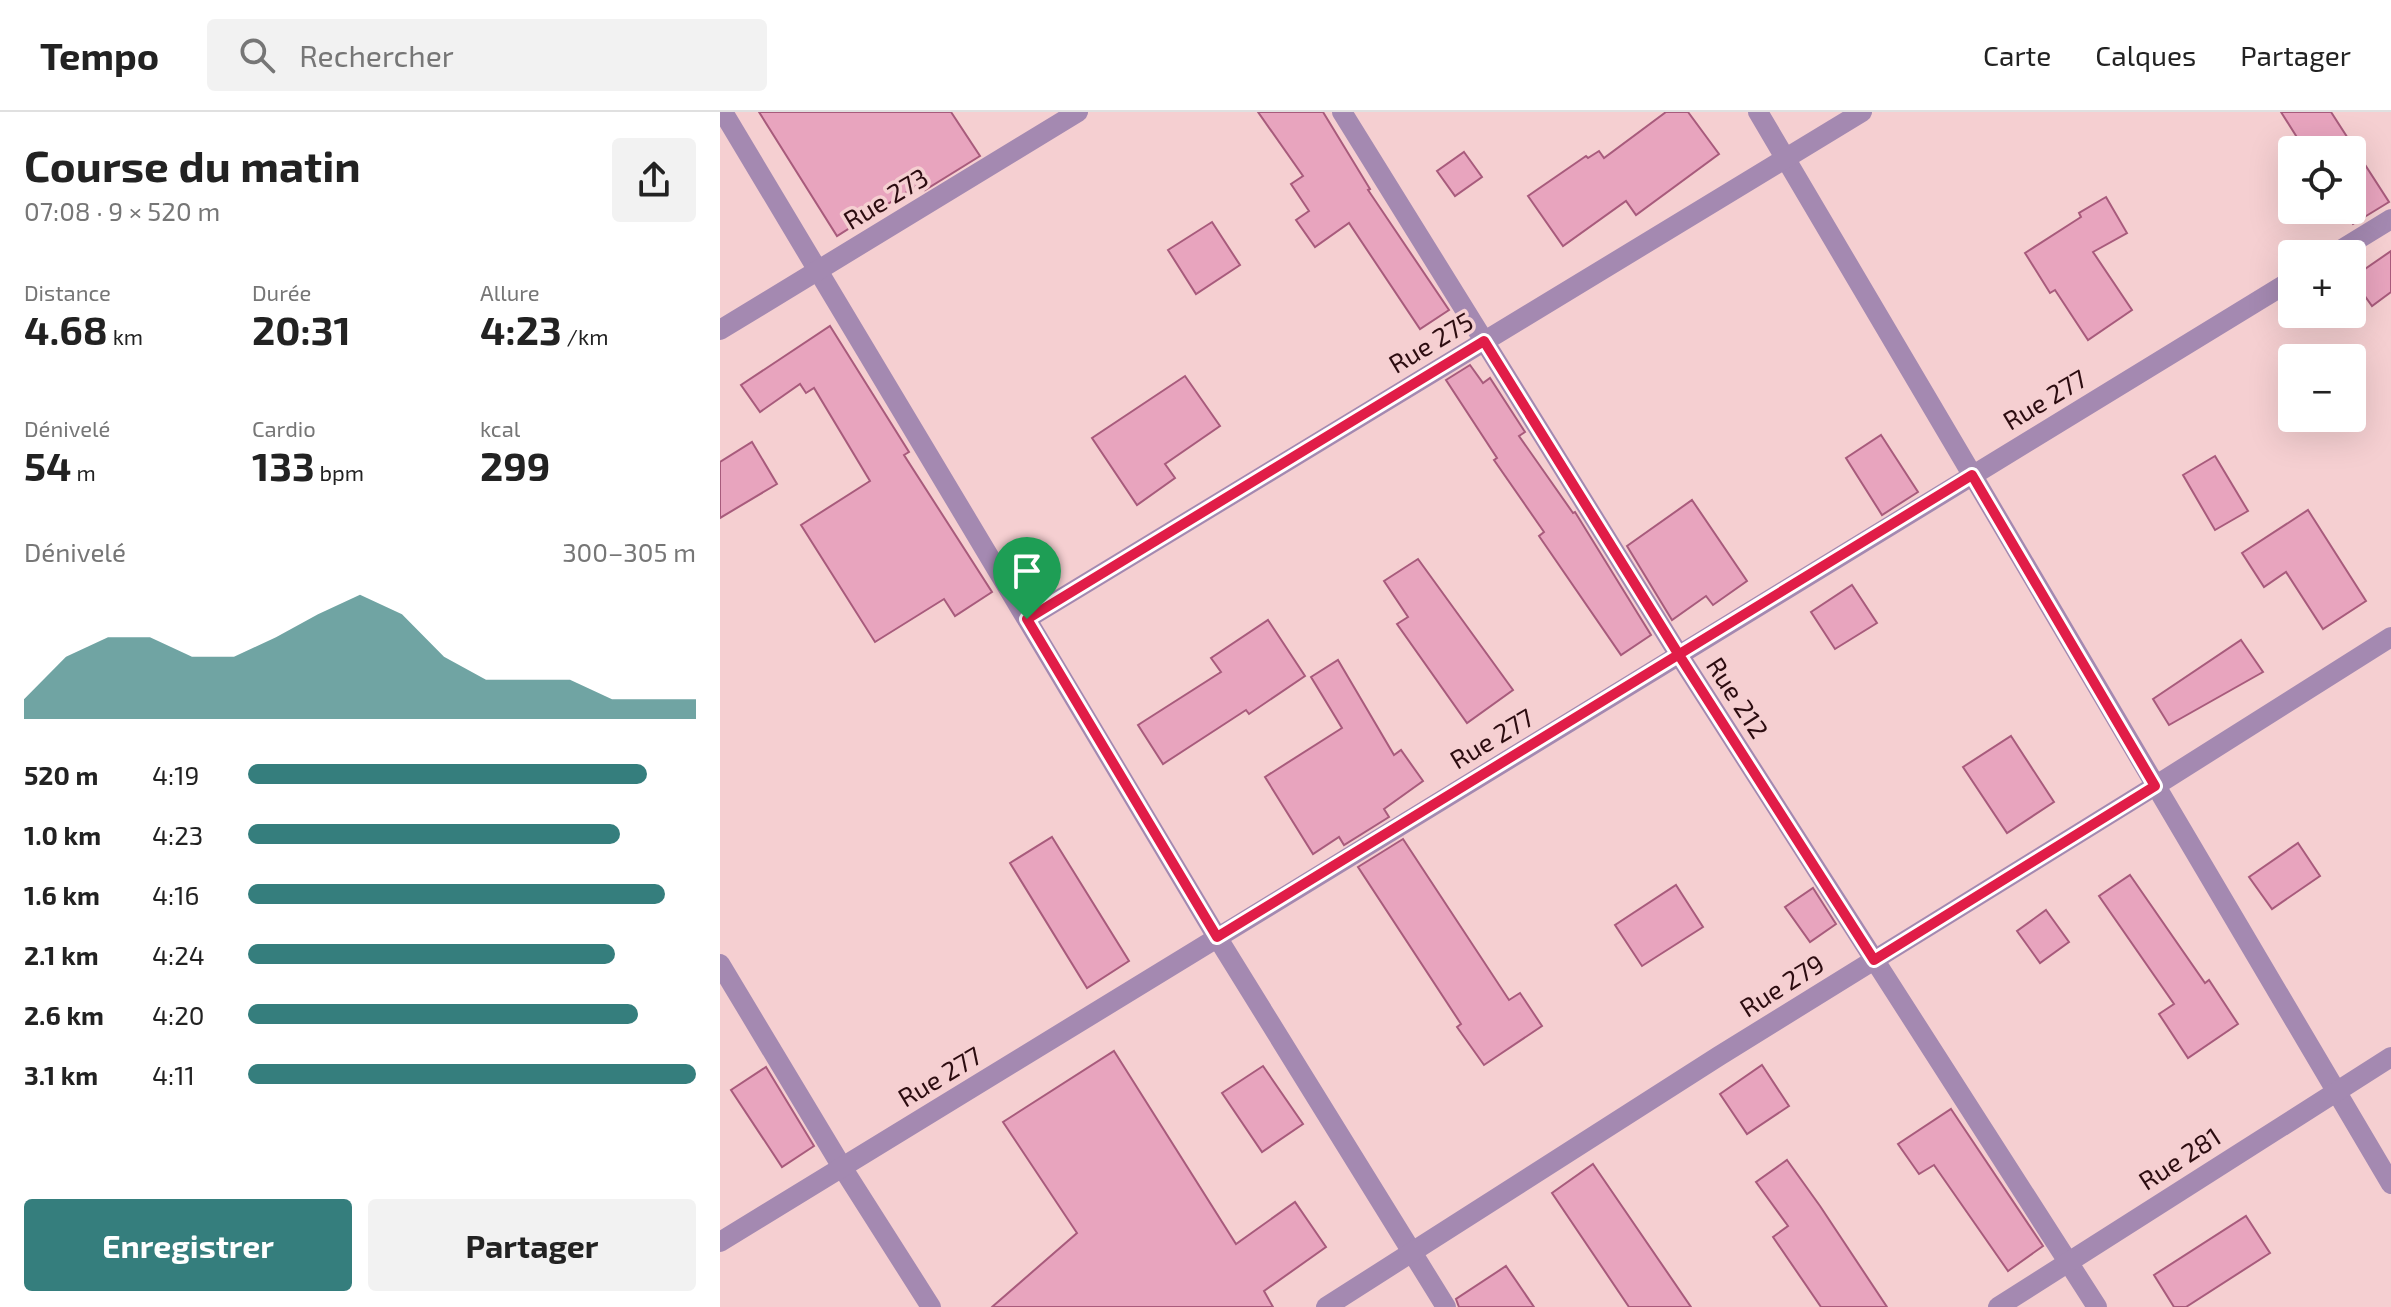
<!DOCTYPE html>
<html lang="fr">
<meta charset="utf-8">
<style>
:root{--surface:#fff;--page:#f2f2f2;--text:#222;--muted:#767676;--line:#e0e0e0;--accent:#357e7d}
body{margin:0;font-family:"Exo 2",sans-serif;background:var(--page);color:var(--text);height:100vh;display:flex;flex-direction:column;font-size:30px;white-space:nowrap}
*{box-sizing:border-box;margin:0}
p{font-size:26px;color:var(--muted)}
.icon{flex:none;width:44px;height:44px;fill:none;stroke:currentColor;stroke-width:2;stroke-linecap:round;stroke-linejoin:round}
.map{position:relative;flex:1;overflow:hidden}
.drawer{display:flex;flex-direction:column;background:var(--surface);width:720px}
.drawer>*{flex:none}
.controls{position:absolute;left:1558px;top:24px;display:grid;gap:16px}
.controls a{display:grid;place-items:center;width:88px;height:88px;border-radius:8px;background:var(--surface);box-shadow:0 8px 32px #0002;font-size:40px}
.pin{position:absolute;display:grid;place-items:center;width:68px;height:68px;color:#fff;margin:-82px -34px;border-radius:50% 50% 50% 0;rotate:-45deg;box-shadow:0 0 8px #0007}
.pin .icon{rotate:45deg}
.round{display:grid;place-items:center;flex:none;width:84px;height:84px;border-radius:8px;background:var(--page)}
.headline{display:flex;align-items:center;justify-content:space-between;height:136px;padding:0 24px}
h1{font-size:44px;font-weight:700;line-height:60px}
.stats{display:grid;grid-template-columns:repeat(3,1fr);gap:12px;height:136px;padding:8px 24px}
.stats div{display:grid;align-content:center}
.stats b{font-size:40px;font-weight:700}
.stats small{font-size:22px;font-weight:400}
.stats p{font-size:22px}
.chart{height:224px;padding:16px 24px}
.chart p{display:flex;justify-content:space-between}
.chart svg{width:100%;height:144px;margin-top:8px;fill:var(--accent);opacity:.7}
.cta{display:flex;gap:16px;margin-top:auto;padding:16px 24px}
.cta a{flex:1;height:92px;border-radius:8px;background:var(--accent);color:#fff;font-size:32px;font-weight:700;line-height:92px;text-align:center}
.cta a+a{background:var(--page);color:var(--text)}
ul{padding:0 24px;list-style:none;font-size:26px}
li{display:grid;grid-template-columns:128px 96px 1fr;align-items:center;height:60px}
li i{height:20px;border-radius:10px;background:var(--accent)}
header{display:flex;align-items:center;gap:48px;box-sizing:border-box;height:112px;padding:0 40px;background:var(--surface);border-bottom:2px solid var(--line)}
header strong{font-size:38px}
nav{display:flex;gap:44px;margin-inline-start:auto;font-size:28px}
.search{width:560px;height:72px;background:var(--page);display:flex;align-items:center;gap:20px;box-sizing:border-box;padding:0 28px;border-radius:8px;color:var(--muted);font-size:30px}
main{display:flex;flex:1;min-height:0}
.map>svg:first-child{display:block}
</style>
<header>
<strong>Tempo</strong>
<div class="search"><svg class="icon" aria-label="search" viewBox="0 0 24 24"><circle cx="10" cy="10" r="6"/><path d="M15 15l6 6"/></svg>Rechercher</div>
<nav><a>Carte</a><a>Calques</a><a>Partager</a></nav>
</header>
<main>
<section class="drawer">
<div class="headline"><div><h1>Course du matin</h1><p>07:08 · 9 × 520 m</p></div><a class="round"><svg class="icon" aria-label="share" viewBox="0 0 24 24"><path d="M12 15V3M7 8l5-5 5 5M5 13v7h14v-7"/></svg></a></div>
<div class="stats">
<div><p>Distance</p><b>4.68<small> km</small></b></div>
<div><p>Durée</p><b>20:31</b></div>
<div><p>Allure</p><b>4:23<small> /km</small></b></div>
</div>
<div class="stats">
<div><p>Dénivelé</p><b>54<small> m</small></b></div>
<div><p>Cardio</p><b>133<small> bpm</small></b></div>
<div><p>kcal</p><b>299</b></div>
</div>
<div class="chart"><p><span>Dénivelé</span>300–305 m</p>
<svg viewBox="0 0 160 44" preserveAspectRatio="none"><path d="M0 44V38L10 25L20 19L30 19L40 25L50 25L60 19L70 12L80 6L90 12L100 25L110 32L120 32L130 32L140 38L150 38L160 38V44z"/></svg>
</div>
<ul>
<li><b>520 m</b>4:19<i style="width:89%"></i></li>
<li><b>1.0 km</b>4:23<i style="width:83%"></i></li>
<li><b>1.6 km</b>4:16<i style="width:93%"></i></li>
<li><b>2.1 km</b>4:24<i style="width:82%"></i></li>
<li><b>2.6 km</b>4:20<i style="width:87%"></i></li>
<li><b>3.1 km</b>4:11<i style="width:100%"></i></li>
</ul>
<div class="cta"><a>Enregistrer</a><a>Partager</a></div>
</section>
<div class="map">
<svg width="1671" height="1195" viewBox="0 0 1671 1195">
<rect width="100%" height="100%" fill="#f5cfd1"/>
<g fill="#e8a4be" stroke="#a85b7c" stroke-width="2">
<path d="M39,0H231L260,44L205,78L201,71L117,124Z"/>
<path d="M538,0H603L650,77L648,78L729,198L700,217L629,111L595,135L576,108L589,99L571,72L583,64Z"/>
<path d="M946,0H968L999,42L916,103L906,89L843,134L808,84L866,44L868,46L879,39L884,46Z"/>
<path d="M1561,0H1611L1669,90L1633,112L1624,98H1632V38H1585Z"/>
<path d="M744,40L762,65L735,84L717,59Z"/>
<path d="M1386,85L1407,121L1373,140L1412,198L1368,228L1335,178L1330,181L1305,141L1361,105L1359,101Z"/>
<path d="M492,110L520,153L476,182L448,138Z"/>
<path d="M1671,139V180L1652,194L1632,166Z"/>
<path d="M110,214L189,340L184,343L272,480L235,504L224,487L155,530L81,413L150,369L94,276L86,281L80,272L40,300L21,273Z"/>
<path d="M750,253L763,271L770,266L805,320L799,324L853,401L855,400L931,523L901,543L819,424L824,420L774,348L777,346L726,268Z"/>
<path d="M465,264L500,314L445,352L455,366L417,393L372,326Z"/>
<path d="M1161,323L1198,380L1162,403L1126,346Z"/>
<path d="M32,330L57,372L0,406V350Z"/>
<path d="M1495,344L1528,399L1495,418L1463,363Z"/>
<path d="M972,388L1027,469L993,493L986,484L952,508L907,434Z"/>
<path d="M1588,398L1646,489L1603,517L1566,460L1544,475L1522,441Z"/>
<path d="M698,447L793,578L747,611L677,512L688,505L664,469Z"/>
<path d="M1132,473L1157,511L1115,537L1091,500Z"/>
<path d="M548,508L585,564L529,602L526,598L443,652L418,613L501,560L491,546Z"/>
<path d="M1521,528L1543,560L1449,613L1433,587Z"/>
<path d="M618,548L674,643L681,638L703,669L664,697L669,705L624,733L619,725L593,742L545,665L622,616L591,565Z"/>
<path d="M1291,624L1334,690L1287,721L1243,655Z"/>
<path d="M332,725L409,849L367,876L290,751Z"/>
<path d="M683,727L789,888L800,881L822,914L764,953L737,915L741,912L638,755Z"/>
<path d="M1578,731L1600,764L1552,797L1529,765Z"/>
<path d="M1410,763L1485,871L1489,868L1518,912L1468,946L1439,902L1454,892L1379,784Z"/>
<path d="M956,773L983,815L922,854L895,813Z"/>
<path d="M1093,776L1116,812L1090,830L1065,795Z"/>
<path d="M1326,798L1349,830L1320,851L1297,819Z"/>
<path d="M394,939L516,1132L575,1090L606,1135L544,1179L553,1195H272L357,1121L283,1010Z"/>
<path d="M1042,953L1069,994L1027,1022L1000,982Z"/>
<path d="M543,954L583,1012L542,1040L502,981Z"/>
<path d="M46,955L94,1034L62,1055L11,978Z"/>
<path d="M1231,997L1323,1134L1288,1159L1214,1053L1199,1062L1178,1032Z"/>
<path d="M1067,1048L1100,1094L1167,1195H1101L1053,1125L1068,1114L1036,1070Z"/>
<path d="M873,1052L971,1195H909L832,1081Z"/>
<path d="M1526,1104L1550,1141L1466,1195H1454L1434,1163Z"/>
<path d="M786,1154L814,1195H739L736,1187Z"/>
</g>
<g fill="none" stroke-linecap="round" stroke-linejoin="round">
<g stroke="#a489b1" stroke-width="20">
<path d="M3,0L497,825L726,1195"/>
<path d="M622,0L959,543L1377,1195"/>
<path d="M1038,0L1671,1072"/>
<path d="M1614,142L1671,107"/>
<path d="M0,218L358,0"/>
<path d="M307,507L1142,0"/>
<path d="M0,852L122,1055L211,1195"/>
<path d="M0,1130L1572,168"/>
<path d="M606,1195L999,944L1435,674L1671,525"/>
<path d="M1278,1195L1671,945"/>
</g>
</g>
<g fill="none" stroke-linecap="round" stroke-linejoin="round">
<defs>
<path id="route" d="M307,507L764,229L959,543L1154,848L1435,674L1252,363L497,825L307,507"/>
</defs>
<use href="#route" stroke="#fff" stroke-width="16"/>
<use href="#route" stroke="#e11d48" stroke-width="10"/>
</g>
<g text-anchor="middle" stroke-width="7" stroke-linejoin="round" paint-order="stroke">
<g font-size="26" fill="#2c0c10" stroke="#f5cfd1">
<text transform="translate(166 87) rotate(-31)" y="9">Rue 273</text>
<text transform="translate(711 231) rotate(-31)" y="9">Rue 275</text>
<text transform="translate(1325 288) rotate(-31)" y="9">Rue 277</text>
<text transform="translate(1017 586) rotate(57)" y="9">Rue 212</text>
<text transform="translate(772 627) rotate(-31)" y="9">Rue 277</text>
<text transform="translate(1062 874) rotate(-32)" y="9">Rue 279</text>
<text transform="translate(220 965) rotate(-31)" y="9">Rue 277</text>
<text transform="translate(1460 1047) rotate(-33)" y="9">Rue 281</text>
</g>
</g>
</svg>
<div class="controls">
<a><svg class="icon" aria-label="locate" viewBox="0 0 24 24"><circle cx="12" cy="12" r="6"/><path d="M12 2v4M12 18v4M2 12h4M18 12h4"/></svg></a>
<a>+</a>
<a>−</a>
</div>
<div class="pin" style="left:307px;top:507px;background:#1e9e55"><svg class="icon" aria-label="arrive" viewBox="0 0 24 24"><path d="M6 21V4h12l-3 4 3 4H6"/></svg></div>
</div>
</main>
